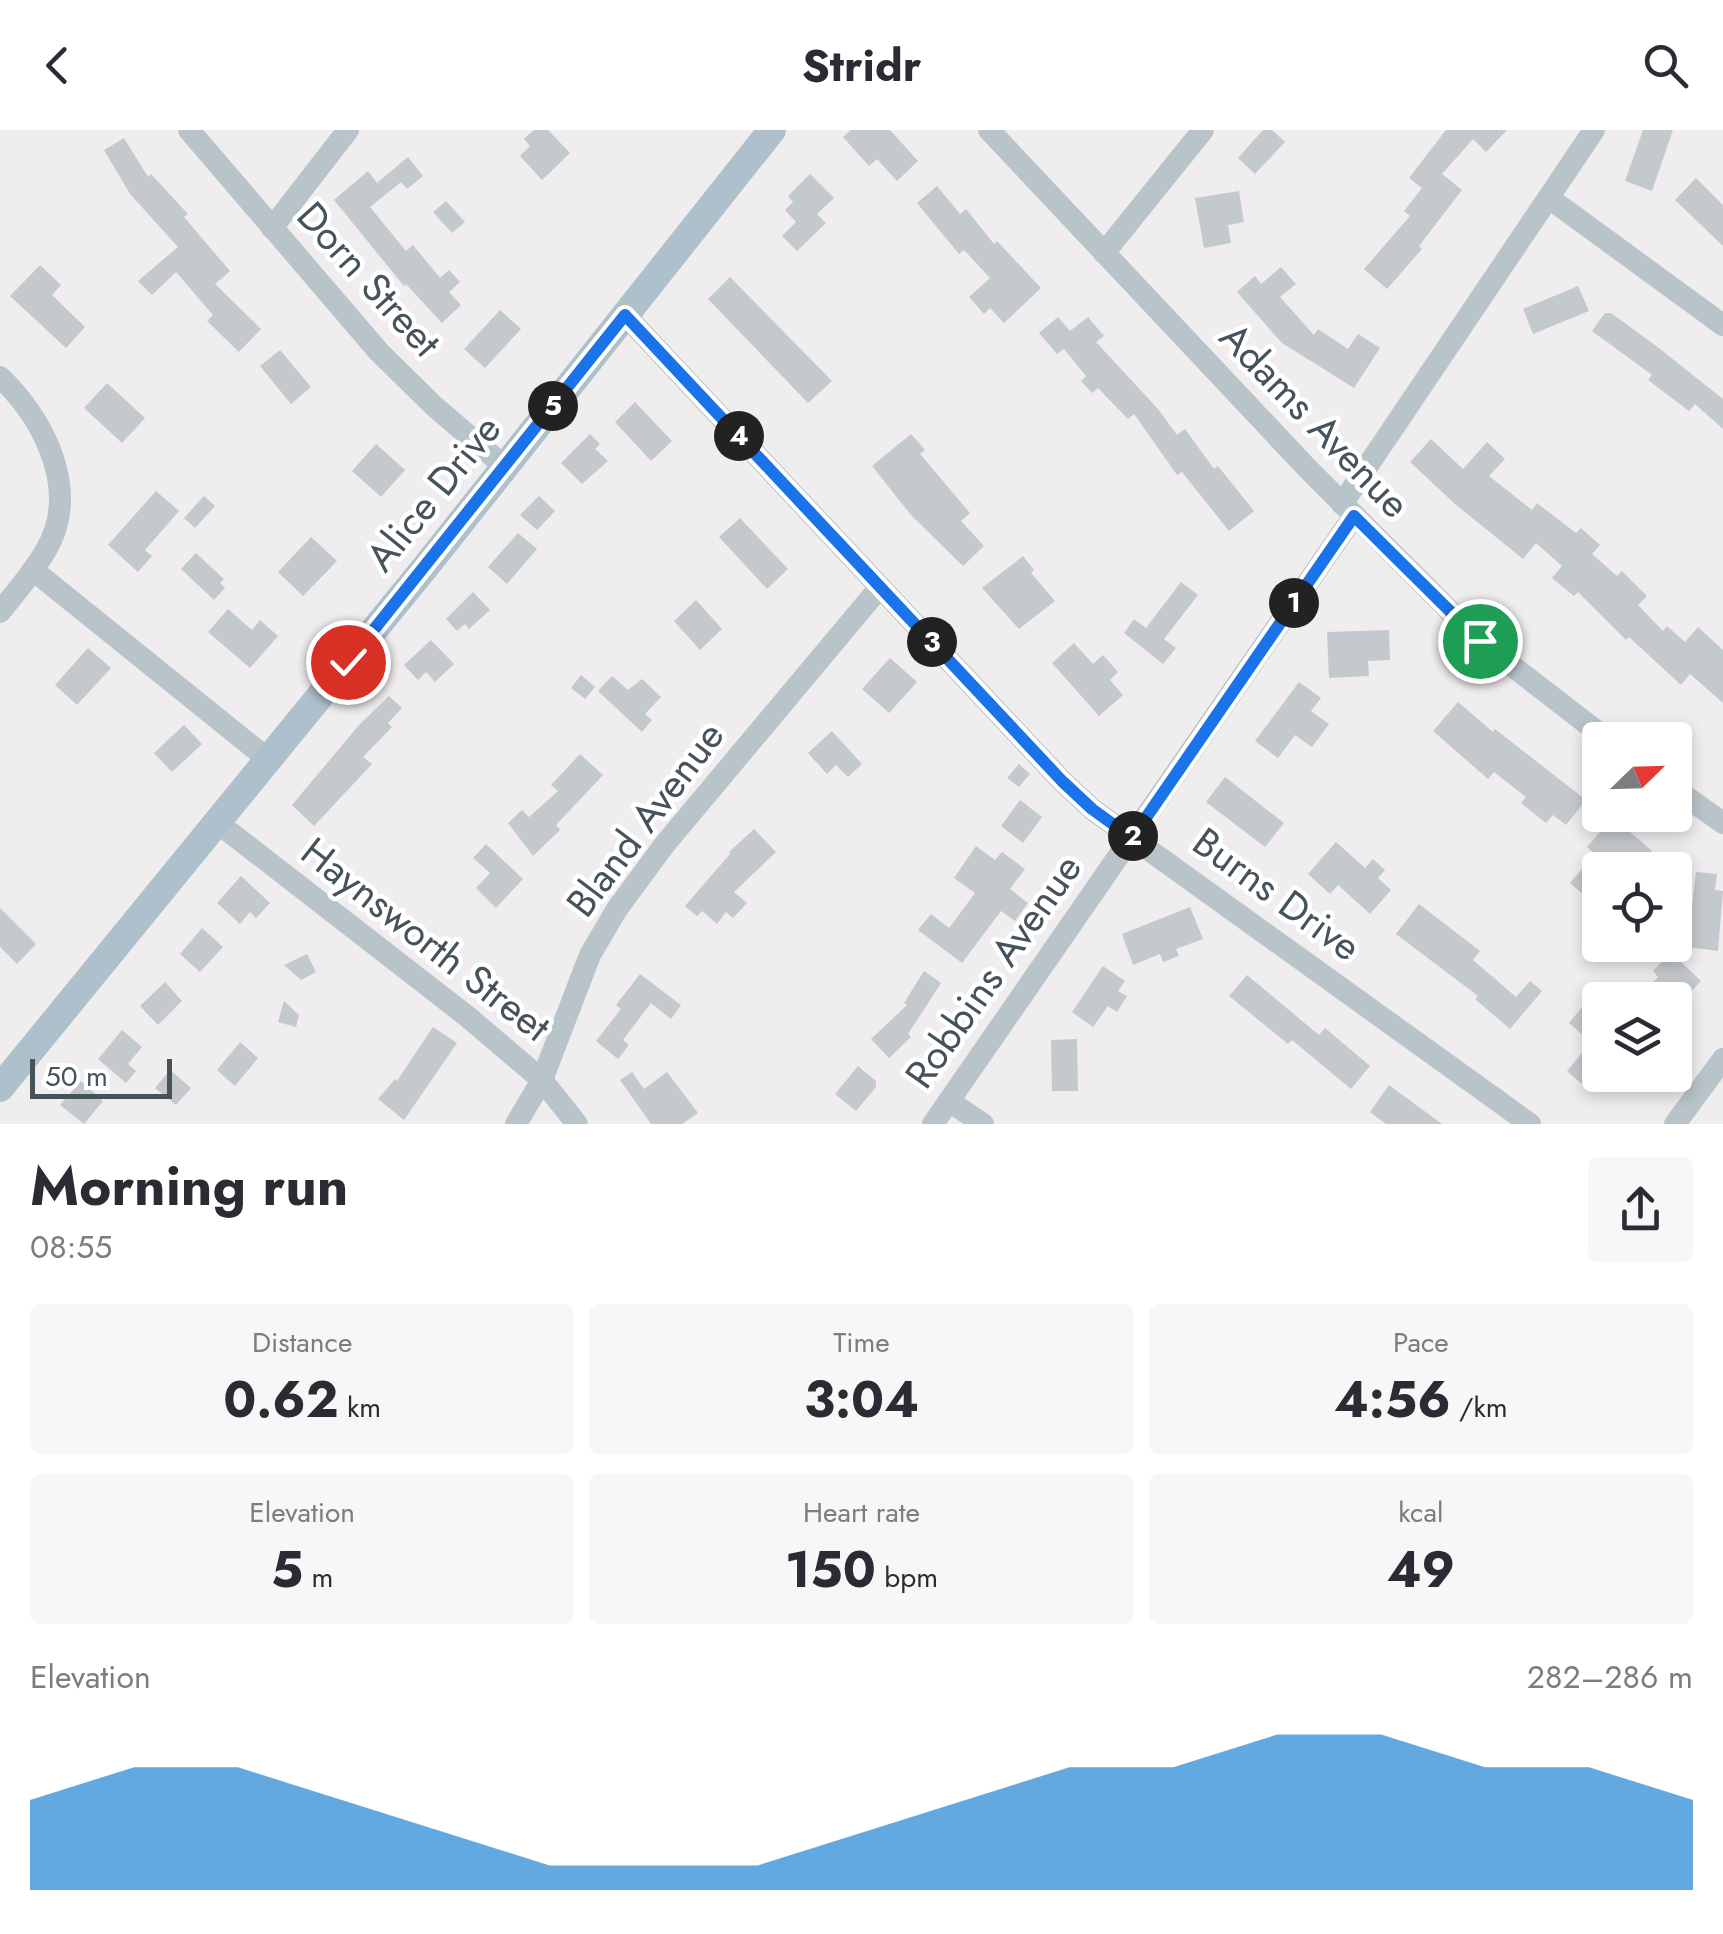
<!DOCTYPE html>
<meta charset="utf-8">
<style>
:root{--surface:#fff;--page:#f7f7f7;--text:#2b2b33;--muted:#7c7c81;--accent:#2085d7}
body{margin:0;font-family:Jost,sans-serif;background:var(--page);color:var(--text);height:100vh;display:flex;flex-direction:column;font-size:38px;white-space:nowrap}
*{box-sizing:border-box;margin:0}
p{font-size:32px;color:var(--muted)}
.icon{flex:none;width:55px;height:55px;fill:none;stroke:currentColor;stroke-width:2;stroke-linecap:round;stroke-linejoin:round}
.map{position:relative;height:994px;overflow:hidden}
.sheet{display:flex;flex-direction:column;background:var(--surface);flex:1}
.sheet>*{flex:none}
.needle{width:65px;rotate:67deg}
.tools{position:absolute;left:1582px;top:592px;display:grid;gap:20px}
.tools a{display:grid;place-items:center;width:110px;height:110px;border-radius:10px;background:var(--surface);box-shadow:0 5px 15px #0003;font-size:50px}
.scale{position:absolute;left:30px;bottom:25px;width:142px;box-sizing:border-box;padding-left:10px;border:5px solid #46535a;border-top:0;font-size:28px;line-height:35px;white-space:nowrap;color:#46535a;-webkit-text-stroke:8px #fff;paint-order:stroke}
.pin{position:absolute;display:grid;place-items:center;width:85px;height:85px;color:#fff;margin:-42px;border:5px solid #fff;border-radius:50%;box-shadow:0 2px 10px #0007}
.km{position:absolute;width:50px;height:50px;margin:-25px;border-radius:50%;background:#222;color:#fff;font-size:28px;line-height:50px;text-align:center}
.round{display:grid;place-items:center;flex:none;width:105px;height:105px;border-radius:10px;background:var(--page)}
.head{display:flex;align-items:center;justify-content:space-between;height:170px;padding:0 30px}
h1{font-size:55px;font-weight:700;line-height:75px}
.stats{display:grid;grid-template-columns:repeat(3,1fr);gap:15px;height:170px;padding:10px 30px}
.stats div{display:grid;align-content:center;border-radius:10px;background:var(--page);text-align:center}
.stats b{font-size:50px;font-weight:700}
.stats small{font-size:28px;font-weight:400}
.stats p{font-size:28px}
.chart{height:280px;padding:20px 30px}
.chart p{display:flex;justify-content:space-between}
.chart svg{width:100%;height:180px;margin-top:10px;fill:var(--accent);opacity:.7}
header{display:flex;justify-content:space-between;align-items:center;height:130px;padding:0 30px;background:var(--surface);font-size:45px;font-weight:700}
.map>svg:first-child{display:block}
</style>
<header><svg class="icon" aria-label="back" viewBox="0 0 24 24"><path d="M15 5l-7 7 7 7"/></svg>Stridr<svg class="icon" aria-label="search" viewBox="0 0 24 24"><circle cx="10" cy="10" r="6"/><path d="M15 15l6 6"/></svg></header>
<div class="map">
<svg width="1723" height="994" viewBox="0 0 1723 994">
<rect width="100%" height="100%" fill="#f0edee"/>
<g fill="#c4c9cd">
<path d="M534,0H548L570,23L542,50L520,26L530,16L524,9Z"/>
<path d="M851,0H890L918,31L897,51L877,29L869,36L843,7Z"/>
<path d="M1263,0H1272L1285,12L1255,44L1238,28Z"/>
<path d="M1446,0H1507L1486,22L1473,9L1442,44L1462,60L1419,116L1422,119L1387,159L1364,139L1410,86L1404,81L1422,58L1409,48Z"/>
<path d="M1643,0H1673L1652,61L1625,51Z"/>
<path d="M124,8L148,47L151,44L188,84L184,87L230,141L215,154L261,199L239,222L207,191L213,185L176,142L152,165L138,151L178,117L130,64L104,20Z"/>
<path d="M408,27L423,46L407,59L401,52L370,77L406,121L413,115L440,148L449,140L460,152L449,162L461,175L442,193L406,154L404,156L334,70L368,41L377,53Z"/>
<path d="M810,44L834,68L817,84L826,93L797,121L782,106L796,92L785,80L793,72L788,66Z"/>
<path d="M1696,48L1723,75V116L1675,70Z"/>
<path d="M937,56L960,84L966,79L994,114L997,111L1041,158L1004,193L990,178L984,184L969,167L990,148L964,120L959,124L917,73Z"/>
<path d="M1239,61L1244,92L1228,95L1231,113L1204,118L1195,68Z"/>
<path d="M446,71L465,92L452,103L433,82Z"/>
<path d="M40,135L61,155L52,165L85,197L66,218L10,166Z"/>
<path d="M1281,137L1296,154L1280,167L1314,205L1318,199L1348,219L1358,204L1380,218L1354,258L1282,213L1237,162L1255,146L1261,154Z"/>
<path d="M730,147L832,251L808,273L708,169Z"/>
<path d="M1578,156L1589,181L1533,204L1523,179Z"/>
<path d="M500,180L521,199L485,238L464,219Z"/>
<path d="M1605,183H1611L1655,215L1723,269V299L1695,274L1689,281L1648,250L1652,245L1592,201Z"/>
<path d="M1058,187L1070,201L1088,187L1104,206L1096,212L1158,279L1177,305L1185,299L1214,339L1218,336L1254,381L1229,401L1182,342L1177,345L1134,284L1128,289L1098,258L1092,263L1081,251L1086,246L1064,219L1057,224L1039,203Z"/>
<path d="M280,220L311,257L291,274L260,236Z"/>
<path d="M107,253L145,288L122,313L84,278Z"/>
<path d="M635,272L672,311L651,331L615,292Z"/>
<path d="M590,304L600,314L595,319L608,331L582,354L561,333Z"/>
<path d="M911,304L925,320L920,324L970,383L961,391L984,416L963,436L911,385L872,336Z"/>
<path d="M1431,309L1463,339L1487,312L1505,329L1489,346L1532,380L1537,373L1576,403L1581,398L1600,415L1592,424L1617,446L1622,441L1647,466L1638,475L1663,501L1667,496L1685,512L1698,497L1723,520V573L1690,544L1681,555L1629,507L1626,510L1578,462L1574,466L1552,448L1562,436L1536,413L1523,429L1455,374L1410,332Z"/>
<path d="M376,314L405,340L381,367L352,341Z"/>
<path d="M156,361L179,381L145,420L152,426L138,442L108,415Z"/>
<path d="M204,366L215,376L195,398L184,388Z"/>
<path d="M539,366L555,381L537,400L520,385Z"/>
<path d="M740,388L788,439L767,459L719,407Z"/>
<path d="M518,403L537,419L507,454L488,437Z"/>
<path d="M311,407L337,431L303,466L278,442Z"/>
<path d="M196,423L224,449L220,453L225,458L214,470L181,439Z"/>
<path d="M1023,426L1034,440L1031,443L1055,471L1019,499L982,458Z"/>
<path d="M1181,452L1198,465L1164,509L1176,518L1163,534L1124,503L1134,489L1146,498Z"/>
<path d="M473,462L490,480L469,499L465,494L457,501L446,489Z"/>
<path d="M696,470L722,499L700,520L674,491Z"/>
<path d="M228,479L252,500L260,490L278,506L250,538L208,502Z"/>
<path d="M1389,500L1390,530L1368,531L1369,546L1329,548L1327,502Z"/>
<path d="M431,510L454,534L435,552L426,542L418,550L404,535Z"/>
<path d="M1074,513L1093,534L1103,525L1118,542L1110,550L1123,565L1099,586L1052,533Z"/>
<path d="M88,518L111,538L77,575L55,555Z"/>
<path d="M890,528L917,552L889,583L862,559Z"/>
<path d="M581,545L595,557L585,569L571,558Z"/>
<path d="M612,546L628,560L642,549L661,567L645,584L652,590L642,602L598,561Z"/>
<path d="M1299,552L1321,568L1311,581L1329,594L1312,617L1295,605L1278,628L1255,611Z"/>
<path d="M389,566L402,578L388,593L392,597L363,627L372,634L314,696L292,675L359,595Z"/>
<path d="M1458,572L1493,602L1495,599L1586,670L1566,695L1553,685L1546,693L1521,673L1526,667L1494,642L1488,649L1433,601Z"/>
<path d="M184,595L202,614L172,642L154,623Z"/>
<path d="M832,601L862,634L848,647L836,635L827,644L808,623Z"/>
<path d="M580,624L603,645L556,695L560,700L533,726L508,693L522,680L529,687L558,661L551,655Z"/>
<path d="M1019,634L1030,644L1019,657L1007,648Z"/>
<path d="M1225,647L1284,693L1265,717L1206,672Z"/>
<path d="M1020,670L1042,687L1023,713L1001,696Z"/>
<path d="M1613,687L1652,721L1635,740H1600V753L1587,768L1570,753L1595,724L1587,717Z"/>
<path d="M754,699L776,722L734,762L747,773L733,788L726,782L717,794L702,781L697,786L685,776L730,724L729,722Z"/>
<path d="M1336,712L1365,738L1373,729L1385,740L1378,748L1391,760L1370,784L1338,755L1330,764L1308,744Z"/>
<path d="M486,714L523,749L496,778L476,758L490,743L473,728Z"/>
<path d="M976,716L995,730L1002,722L1025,739L1010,759L1028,773L1015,791L1001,781L962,833L918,800L931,784L949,798L975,763L954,748Z"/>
<path d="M1696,742L1717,744L1715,760L1723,761L1718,821L1687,817Z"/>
<path d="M241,746L270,773L256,788L250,782L240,794L217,773Z"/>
<path d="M1419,774L1480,821L1473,830L1516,867L1530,851L1542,861L1510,899L1475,869L1478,866L1396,804Z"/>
<path d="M1190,777L1203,809L1176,819L1179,826L1163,832L1160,824L1133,835L1122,804Z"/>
<path d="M0,778L36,814L17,834L0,817Z"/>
<path d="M202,798L223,817L200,842L180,824Z"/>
<path d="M1671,822L1701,851L1683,870H1636L1658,847L1653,841Z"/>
<path d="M307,824L316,842L301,850L284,835Z"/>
<path d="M1103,836L1125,851L1118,861L1127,866L1117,882L1108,876L1093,897L1072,882Z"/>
<path d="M924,841L941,853L908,904L911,907L889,928L871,909L907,875L904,873Z"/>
<path d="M640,844L681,875L671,889L651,873L623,910L629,915L618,929L596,911L621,879L616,875Z"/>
<path d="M1247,845L1319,905L1325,898L1370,936L1351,959L1292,910L1288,914L1229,866Z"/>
<path d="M165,852L182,871L158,895L140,876Z"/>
<path d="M284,871L299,885L296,897L278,892Z"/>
<path d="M1583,876L1600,890V949L1590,961L1567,941L1591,912L1569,893Z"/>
<path d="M433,897L457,913L404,990L378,969L395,949L397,951Z"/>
<path d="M122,900L142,917L128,934L136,941L126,953L98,929Z"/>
<path d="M1077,909L1078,961H1052L1051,910Z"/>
<path d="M240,912L258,928L235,956L217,940Z"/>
<path d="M858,936L876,951V957L856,981L835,964Z"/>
<path d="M170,940L191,958L176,975L155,958Z"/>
<path d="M632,942L644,959L667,942L698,983L682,994H651L620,950Z"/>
<path d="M81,951L103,971L84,994L60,975Z"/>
<path d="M1389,955L1442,994H1386L1370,982Z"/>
</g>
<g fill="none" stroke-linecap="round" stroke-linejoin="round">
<g stroke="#b9c4ca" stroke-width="22">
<path d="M189,0L379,222L434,276L505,337"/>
<path d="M989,0L1308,339L1480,511L1608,610"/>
<path d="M1549,68L1723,195"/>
<path d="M272,98L348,0"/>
<path d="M1104,123L1203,0"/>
<path d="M625,185L1062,651L1092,679L1530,994"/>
<path d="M0,247C44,289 81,361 46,420C33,443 16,462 0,482"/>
<path d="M1342,374L1594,0"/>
<path d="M33,440L269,630"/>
<path d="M1675,659L1723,693"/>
<path d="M218,693L468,887L542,950L577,994"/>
<path d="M949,971L983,994"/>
<path d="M516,994L542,950L590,825L617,779L665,714L880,457"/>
<path d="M933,994L1354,386"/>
<path d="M1675,994L1723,929"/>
</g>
<path stroke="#aec0cb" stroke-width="28" d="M0,958L427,435L772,0"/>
</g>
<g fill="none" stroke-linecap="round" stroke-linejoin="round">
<defs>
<path id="route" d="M348,532L625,185L1062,651L1092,679L1132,708L1354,386L1480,511"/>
</defs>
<use href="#route" stroke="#fff" stroke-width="20"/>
<use href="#route" stroke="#1a73e8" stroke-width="12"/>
</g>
<g text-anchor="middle" stroke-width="9" stroke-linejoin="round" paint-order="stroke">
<g font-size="40" fill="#46535a" stroke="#fff">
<text transform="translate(369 149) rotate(48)" y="14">Dorn Street</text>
<text transform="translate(1315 290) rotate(46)" y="14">Adams Avenue</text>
<text transform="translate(433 363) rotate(-51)" y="14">Alice Drive</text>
<text transform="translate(645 689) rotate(-53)" y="14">Bland Avenue</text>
<text transform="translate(1277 764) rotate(36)" y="14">Burns Drive</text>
<text transform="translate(426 809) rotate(38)" y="14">Haynsworth Street</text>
<text transform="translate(993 841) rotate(-55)" y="14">Robbins Avenue</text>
</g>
</g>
</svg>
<div class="tools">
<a><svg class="needle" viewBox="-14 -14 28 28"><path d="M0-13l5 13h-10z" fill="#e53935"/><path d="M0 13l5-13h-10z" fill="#7c7c81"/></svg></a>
<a><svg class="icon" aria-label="locate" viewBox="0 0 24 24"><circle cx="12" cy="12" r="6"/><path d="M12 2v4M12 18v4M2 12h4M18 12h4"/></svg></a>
<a><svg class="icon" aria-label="layers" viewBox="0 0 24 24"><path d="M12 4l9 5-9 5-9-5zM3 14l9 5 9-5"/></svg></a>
</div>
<div class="scale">50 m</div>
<div class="pin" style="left:1480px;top:511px;background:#1e9e55"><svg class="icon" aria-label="arrive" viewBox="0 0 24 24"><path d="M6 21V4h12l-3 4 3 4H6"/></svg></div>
<div class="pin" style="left:348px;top:532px;background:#d93025"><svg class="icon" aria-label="check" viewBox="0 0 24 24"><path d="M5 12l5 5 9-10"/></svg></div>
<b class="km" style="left:1294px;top:473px">1</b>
<b class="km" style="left:1133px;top:706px">2</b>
<b class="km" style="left:932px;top:512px">3</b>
<b class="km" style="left:739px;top:306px">4</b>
<b class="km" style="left:553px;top:276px">5</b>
</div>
<section class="sheet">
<div class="head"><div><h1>Morning run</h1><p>08:55</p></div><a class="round"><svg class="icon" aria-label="share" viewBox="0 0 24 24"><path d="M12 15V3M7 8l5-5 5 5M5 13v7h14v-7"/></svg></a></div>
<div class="stats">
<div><p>Distance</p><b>0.62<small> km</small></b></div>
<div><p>Time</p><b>3:04</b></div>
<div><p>Pace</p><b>4:56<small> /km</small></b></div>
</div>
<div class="stats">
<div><p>Elevation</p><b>5<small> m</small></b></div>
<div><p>Heart rate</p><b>150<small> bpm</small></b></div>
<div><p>kcal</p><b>49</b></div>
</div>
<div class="chart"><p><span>Elevation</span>282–286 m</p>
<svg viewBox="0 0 160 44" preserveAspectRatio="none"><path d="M0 44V22L10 14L20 14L30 22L40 30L50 38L60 38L70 38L80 30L90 22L100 14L110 14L120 6L130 6L140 14L150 14L160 22V44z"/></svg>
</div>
</section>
